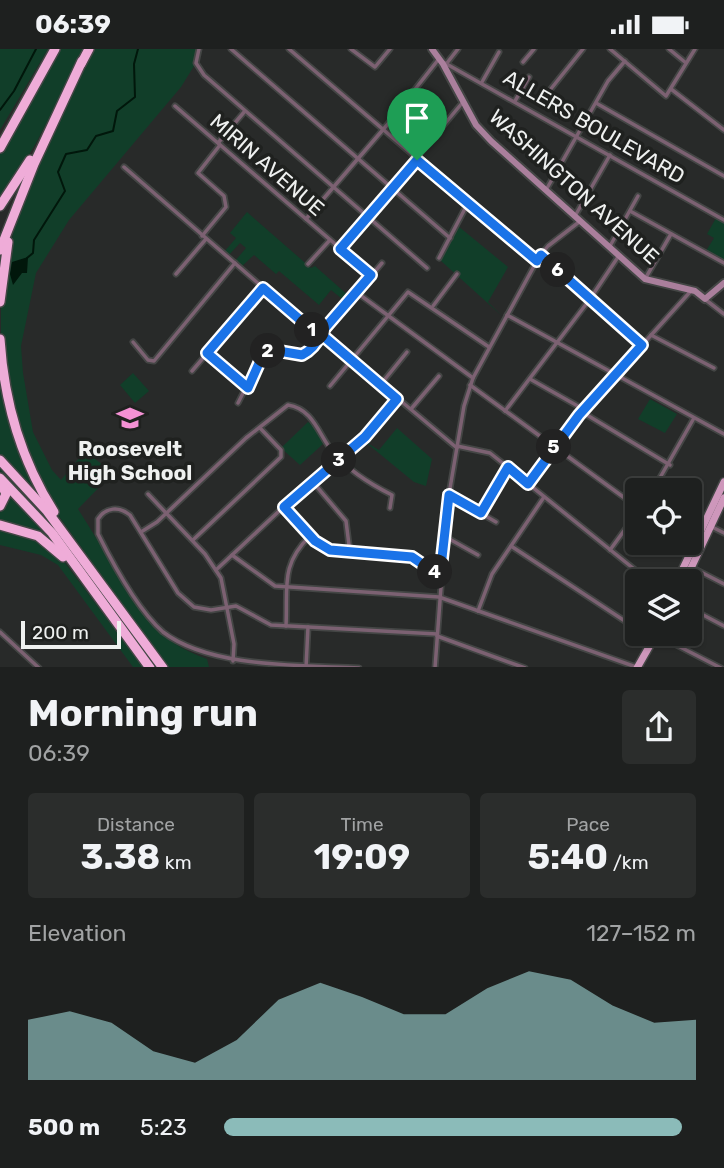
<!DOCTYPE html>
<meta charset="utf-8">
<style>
:root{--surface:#1e201f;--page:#2b2d2c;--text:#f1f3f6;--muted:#a1a3a4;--line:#3c3e3d;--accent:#8bbbb9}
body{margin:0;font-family:Rubik,sans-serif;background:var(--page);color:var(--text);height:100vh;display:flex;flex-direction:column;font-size:26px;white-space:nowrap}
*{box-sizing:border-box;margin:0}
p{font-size:23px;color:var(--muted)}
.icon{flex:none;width:38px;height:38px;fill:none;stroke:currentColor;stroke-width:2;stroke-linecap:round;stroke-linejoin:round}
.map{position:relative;height:618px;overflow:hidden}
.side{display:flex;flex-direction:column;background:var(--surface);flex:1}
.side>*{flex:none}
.tools{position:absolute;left:625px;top:429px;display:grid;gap:14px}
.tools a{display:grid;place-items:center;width:77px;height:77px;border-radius:7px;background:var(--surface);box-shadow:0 2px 5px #0004,0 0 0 2px var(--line);font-size:35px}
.scale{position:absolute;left:21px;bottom:18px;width:100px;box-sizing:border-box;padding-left:7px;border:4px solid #eff1f0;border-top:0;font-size:19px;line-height:24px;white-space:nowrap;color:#eff1f0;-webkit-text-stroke:5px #1f211f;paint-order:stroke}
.pin{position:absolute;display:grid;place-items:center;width:60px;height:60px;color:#fff;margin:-72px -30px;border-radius:50% 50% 50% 0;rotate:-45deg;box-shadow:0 0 7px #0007}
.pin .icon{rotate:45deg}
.km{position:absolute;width:35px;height:35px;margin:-18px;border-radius:50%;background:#222;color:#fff;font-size:19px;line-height:35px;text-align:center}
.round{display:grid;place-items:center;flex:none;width:74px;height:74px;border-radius:7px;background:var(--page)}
.summary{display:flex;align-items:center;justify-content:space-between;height:119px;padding:0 28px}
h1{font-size:38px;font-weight:700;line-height:52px}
.stats{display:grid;grid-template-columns:repeat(3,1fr);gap:10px;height:119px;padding:7px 28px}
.stats div{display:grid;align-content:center;border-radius:7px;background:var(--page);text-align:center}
.stats b{font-size:35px;font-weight:700}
.stats small{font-size:19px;font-weight:400}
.stats p{font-size:19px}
.chart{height:196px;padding:14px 28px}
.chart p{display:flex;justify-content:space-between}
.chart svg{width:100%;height:126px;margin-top:7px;fill:var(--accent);opacity:.7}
ul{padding:0 28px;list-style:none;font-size:23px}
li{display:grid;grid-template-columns:112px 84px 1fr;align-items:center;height:52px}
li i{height:18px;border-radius:9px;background:var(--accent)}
.status{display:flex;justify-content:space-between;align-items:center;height:49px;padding:0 35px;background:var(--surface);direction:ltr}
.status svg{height:19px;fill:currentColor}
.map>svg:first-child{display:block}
</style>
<div class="status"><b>06:39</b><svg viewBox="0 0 49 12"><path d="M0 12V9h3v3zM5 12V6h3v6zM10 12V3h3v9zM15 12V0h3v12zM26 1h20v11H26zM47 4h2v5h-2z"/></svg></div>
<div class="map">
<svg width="724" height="619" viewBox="0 0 724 619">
<rect width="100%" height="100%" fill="#282a29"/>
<g fill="#113e29">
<path d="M0,0H48L0,81Z"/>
<path d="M57,0H85L35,96L0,152V102Z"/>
<path d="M94,0H197L194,17L181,38L69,171L36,224L21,297L23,324L33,383L52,421L61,431L85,402L113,424L78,460L147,570C165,590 182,601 207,610L209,618H168L50,455L21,392L1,294V253L16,167L27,134Z"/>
<path d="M247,163L311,219L315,217L350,248L346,253L331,241L319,256L279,222L276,225L254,206L241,218L235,212L246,199L240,194L228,207L224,203L236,189L230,184Z"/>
<path d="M716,169L724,173V212L706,202L714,189L707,185Z"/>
<path d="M458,177L508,218L488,253L502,267L440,211Z"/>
<path d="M133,324L149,342L135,354L120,336Z"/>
<path d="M0,327L38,443L0,405Z"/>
<path d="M650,350L677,365L665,384L638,370Z"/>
<path d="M308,373L317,380L323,395L300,416L281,399Z"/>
<path d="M397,379L432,410L426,437L414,433L364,392L379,401Z"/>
<path d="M0,417L54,478L158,618L143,603L60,490L0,422Z"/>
<path d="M9,444L56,496L0,471V459Z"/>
<path d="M0,477L34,488L60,507L143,618H133L58,516L41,506L0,496Z"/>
</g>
<path fill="#01170b" d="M28,208L27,224H22L13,236L10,225L12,213Z"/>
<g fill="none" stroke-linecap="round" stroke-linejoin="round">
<g stroke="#01170b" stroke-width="2">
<path d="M0,61L14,42L36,0"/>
<path d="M27,209L33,204L34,191L65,142L58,123L66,105L87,101L96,87L113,82L117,62L135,48L134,15L138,0"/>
</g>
<defs>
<g id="street">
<path d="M199,0L196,14L204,26L427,219"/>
<path d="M231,0L450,189"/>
<path d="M289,0L537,212"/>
<path d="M351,0L375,18L390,0"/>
<path d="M610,0L666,47L695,0"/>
<path d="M669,0L686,14"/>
<path d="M443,13L724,171"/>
<path d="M523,13L534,0"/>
<path d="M447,14L458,0"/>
<path d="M482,33L499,3"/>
<path d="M671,40L724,81"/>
<path d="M550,41L583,0"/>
<path d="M515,52L529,28"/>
<path d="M596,54L724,127"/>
<path d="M175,57L371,226"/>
<path d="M218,94L245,62"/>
<path d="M124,118L320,288"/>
<path d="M546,141L608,32L625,12"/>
<path d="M630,162L724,214"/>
<path d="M575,167L610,106"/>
<path d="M306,170L387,76L438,11"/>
<path d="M202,187L226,158L224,147L198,124L220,96"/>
<path d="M610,197L638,147"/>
<path d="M340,200L463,53"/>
<path d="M541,207L642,296"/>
<path d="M439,209L468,154"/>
<path d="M308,215L330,191"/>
<path d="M176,225L206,190"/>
<path d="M645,230L671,185"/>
<path d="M356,243L473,329"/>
<path d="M706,251L724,265"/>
<path d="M433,257L457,225"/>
<path d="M507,266L724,385"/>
<path d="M322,286L457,399"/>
<path d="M651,286L714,319"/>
<path d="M133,293L148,311L154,312L235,214"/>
<path d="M207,304L248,339"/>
<path d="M192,322L263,239"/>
<path d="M530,330L583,360"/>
<path d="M381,335L407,303"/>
<path d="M470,336L637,458"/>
<path d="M330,337L408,243L489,298"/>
<path d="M238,354L264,303C278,299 292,310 306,304L382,214"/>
<path d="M411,360L439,327"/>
<path d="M505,362L590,250L618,208"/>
<path d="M582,363L670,416"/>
<path d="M457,397L490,404L649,532"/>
<path d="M312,432L346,472L350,504"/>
<path d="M528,434L579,366L690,243"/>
<path d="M653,441L694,369"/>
<path d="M148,445L205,505L221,529L234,595L233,612"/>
<path d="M449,446L496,473"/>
<path d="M284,458L315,492L330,501L412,508L440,527"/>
<path d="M481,464L507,418"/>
<path d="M710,477L724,484"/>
<path d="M141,483L157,473L246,389L288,356C314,360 319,387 333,403C349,422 370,435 392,446L390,459"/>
<path d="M444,487L478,506"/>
<path d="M193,491L281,408V401L260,379"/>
<path d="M687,494L693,498"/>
<path d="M511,497L637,580"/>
<path d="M610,501L637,464"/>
<path d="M232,506L275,537L439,548L636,618"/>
<path d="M693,519L724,535"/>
<path d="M216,521L307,436L365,388L397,350"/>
<path d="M690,559L724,577"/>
<path d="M478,562L492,525L544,448"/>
<path d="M286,577C288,538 280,516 310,487"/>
<path d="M0,583L39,619"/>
<path d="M644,584L652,590"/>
<path d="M657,586L721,619"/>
<path d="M437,587L525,619"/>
<path d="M306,619L308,578"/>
<path d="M359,619C300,616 210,619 163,583C138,561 113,515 98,485V470C106,458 119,457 130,466L178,544L194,558L211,561L236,557L271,576L437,585"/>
<path d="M435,619L447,457L464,357L473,329L539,208L548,197L579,173"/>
</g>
<path id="secondary" d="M432,0L443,15L476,76L491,92L645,230L695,242L705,250L724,234"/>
<g id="primary">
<path d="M677,532L724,433"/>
<path d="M685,532L724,449"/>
<path d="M637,619L657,584"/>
</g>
<g id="highway">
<path d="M81,15L89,0"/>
<path d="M0,99L55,0"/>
<path d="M0,157L30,111"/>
<path d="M0,201L34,115L82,12"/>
<path d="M0,253L8,193"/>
<path d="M0,290C4,352 21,411 54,463"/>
<path d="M0,411L47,462L163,619"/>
<path d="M0,429L52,484L150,619"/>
<path d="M0,457L6,445L1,434"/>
<path d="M0,476L38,487L63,508"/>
</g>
</defs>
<use href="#street" stroke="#444645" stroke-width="7"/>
<use href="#secondary" stroke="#444645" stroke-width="10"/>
<use href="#primary" stroke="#444645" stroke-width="10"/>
<use href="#highway" stroke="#444645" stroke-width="12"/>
<use href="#street" stroke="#7c6172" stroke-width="3.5"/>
<use href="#secondary" stroke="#aa7f9c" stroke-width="6"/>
<use href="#primary" stroke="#ce97bb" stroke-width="7"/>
<use href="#highway" stroke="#efacd8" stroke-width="9"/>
</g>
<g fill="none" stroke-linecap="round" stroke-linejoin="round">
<defs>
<path id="route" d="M417,111L340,200L371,226L325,279L320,288L263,239L207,304L248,339L264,303L273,301L302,306C310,302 317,294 321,285L397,350L365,388L284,458L315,492L330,501L412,508L440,527L449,446L481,464L508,418L528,435L579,366L642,296L541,206L537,212L417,111"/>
</defs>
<use href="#route" stroke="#fff" stroke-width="14"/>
<use href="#route" stroke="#1a73e8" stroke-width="9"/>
</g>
<defs>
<symbol id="school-bare" viewBox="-9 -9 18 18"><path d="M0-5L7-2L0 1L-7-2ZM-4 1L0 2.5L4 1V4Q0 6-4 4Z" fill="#f491d4" stroke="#1f211f" stroke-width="2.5" paint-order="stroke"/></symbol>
</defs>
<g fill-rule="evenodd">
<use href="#school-bare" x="111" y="350" width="38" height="38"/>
</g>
<g text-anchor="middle" stroke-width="7" stroke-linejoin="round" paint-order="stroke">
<g font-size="21" fill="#eff1f0" stroke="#1f211f">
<text transform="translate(594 78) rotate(30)" y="7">ALLERS BOULEVARD</text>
<text transform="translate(267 116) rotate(41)" y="7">MIRIN AVENUE</text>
<text transform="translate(574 138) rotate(42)" y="7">WASHINGTON AVENUE</text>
</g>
<g font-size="21" font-weight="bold" fill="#eff1f0" stroke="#1f211f">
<text x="130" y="407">Roosevelt<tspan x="130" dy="24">High School</tspan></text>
</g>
</g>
</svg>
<div class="tools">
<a><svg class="icon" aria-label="locate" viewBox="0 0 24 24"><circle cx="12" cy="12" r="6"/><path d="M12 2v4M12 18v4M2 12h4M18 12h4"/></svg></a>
<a><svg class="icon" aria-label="layers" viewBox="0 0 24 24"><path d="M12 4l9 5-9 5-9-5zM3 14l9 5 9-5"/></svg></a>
</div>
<div class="scale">200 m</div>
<div class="pin" style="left:417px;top:111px;background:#1e9e55"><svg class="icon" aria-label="arrive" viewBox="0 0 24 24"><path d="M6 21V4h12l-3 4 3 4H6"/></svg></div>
<b class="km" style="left:312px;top:281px">1</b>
<b class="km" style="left:268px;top:302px">2</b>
<b class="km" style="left:339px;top:411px">3</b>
<b class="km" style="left:435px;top:523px">4</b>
<b class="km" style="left:554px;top:398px">5</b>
<b class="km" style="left:558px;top:221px">6</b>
</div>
<section class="side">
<div class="summary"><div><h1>Morning run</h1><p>06:39</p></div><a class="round"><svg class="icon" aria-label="share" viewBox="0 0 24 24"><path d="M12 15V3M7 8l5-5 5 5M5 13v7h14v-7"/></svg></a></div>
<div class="stats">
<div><p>Distance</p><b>3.38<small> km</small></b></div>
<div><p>Time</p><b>19:09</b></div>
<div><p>Pace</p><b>5:40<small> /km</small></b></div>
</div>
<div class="chart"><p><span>Elevation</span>127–152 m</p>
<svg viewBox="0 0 160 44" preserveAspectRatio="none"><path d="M0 44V23L10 20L20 24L30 34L40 38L50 30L60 16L70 10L80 15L90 21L100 21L110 12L120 6L130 9L140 18L150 24L160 23V44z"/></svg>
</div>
<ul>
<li><b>500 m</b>5:23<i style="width:97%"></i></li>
</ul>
</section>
